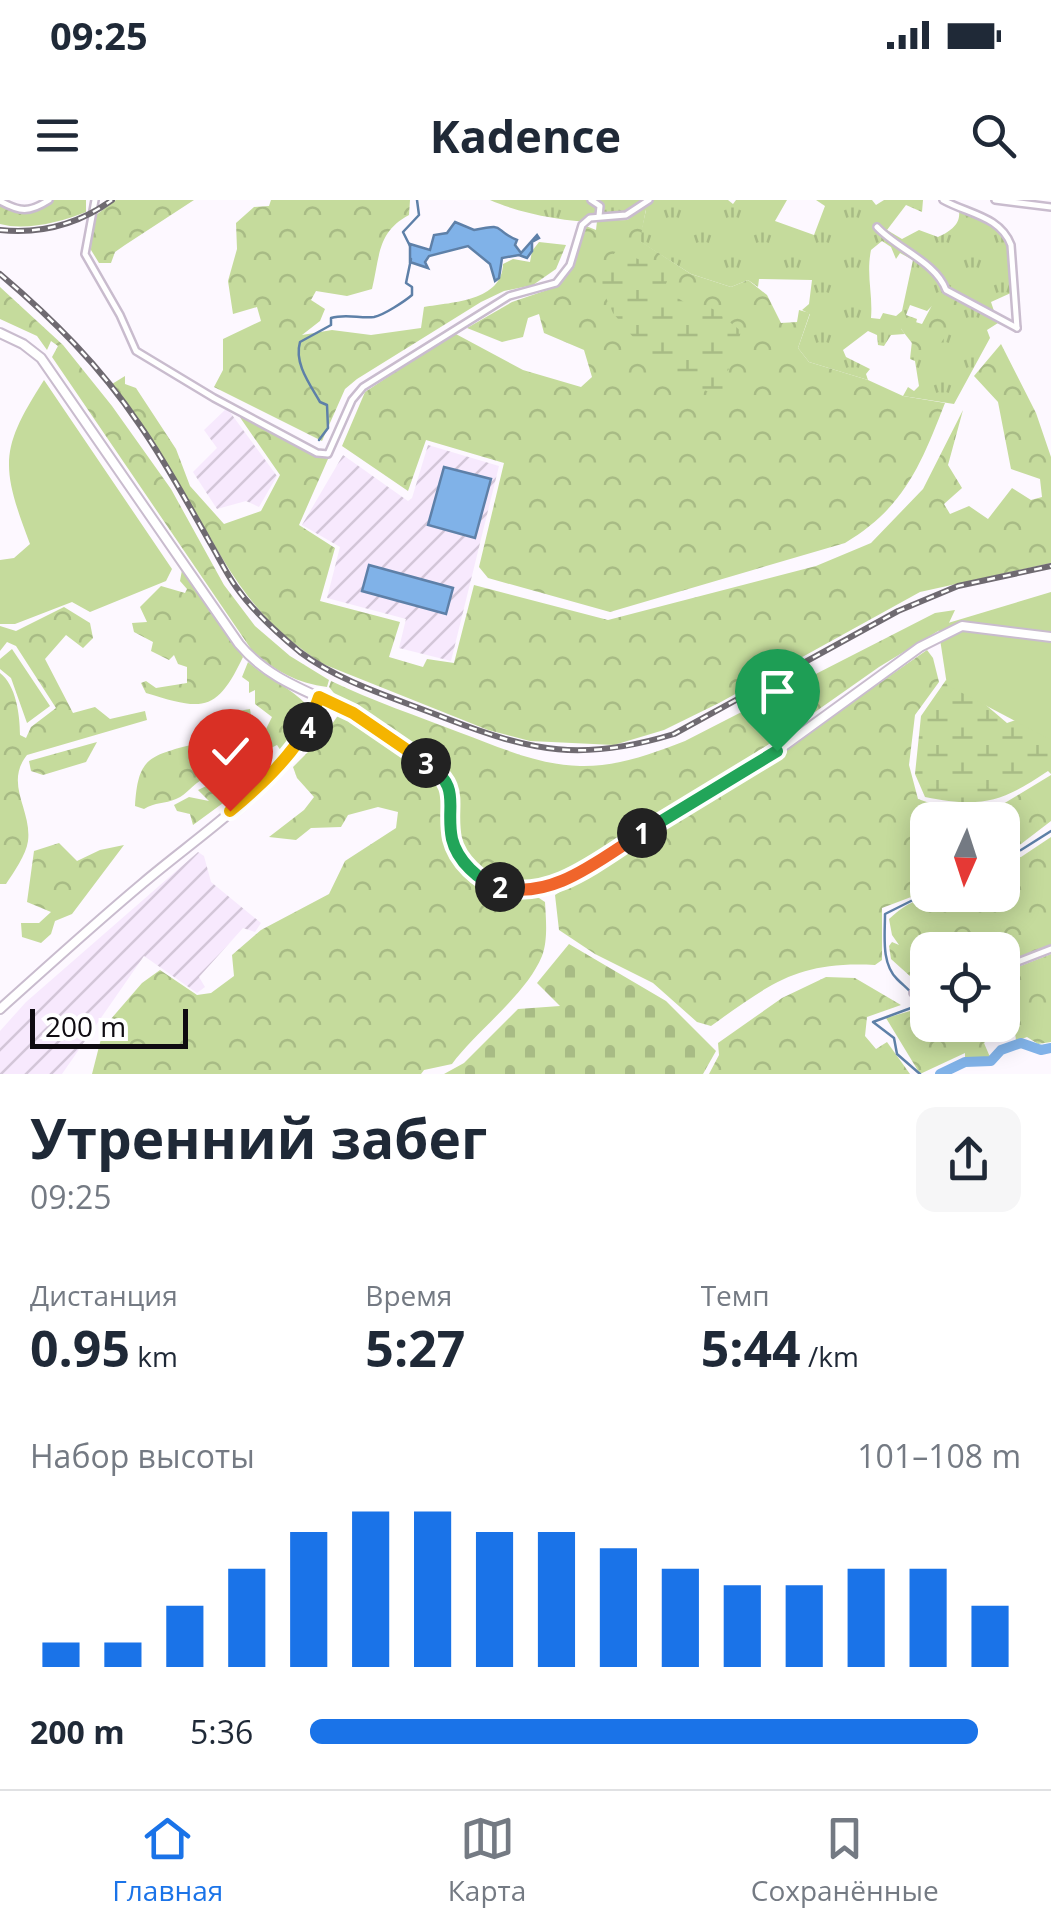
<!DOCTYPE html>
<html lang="ru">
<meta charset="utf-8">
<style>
:root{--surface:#fff;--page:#f6f6f7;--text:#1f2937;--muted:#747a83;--line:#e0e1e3;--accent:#1a73e8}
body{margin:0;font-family:"Open Sans",sans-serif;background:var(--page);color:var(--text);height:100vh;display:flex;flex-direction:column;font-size:38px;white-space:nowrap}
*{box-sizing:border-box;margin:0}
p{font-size:32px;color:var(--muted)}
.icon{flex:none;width:55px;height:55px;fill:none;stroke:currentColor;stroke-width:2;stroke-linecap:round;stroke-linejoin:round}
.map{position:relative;height:874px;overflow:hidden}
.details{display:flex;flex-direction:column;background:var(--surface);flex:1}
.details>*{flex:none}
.needle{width:65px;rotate:183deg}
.tools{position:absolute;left:910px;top:602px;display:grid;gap:20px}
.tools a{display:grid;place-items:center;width:110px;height:110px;border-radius:20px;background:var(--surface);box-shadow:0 5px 25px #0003;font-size:50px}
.scale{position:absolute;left:30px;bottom:25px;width:158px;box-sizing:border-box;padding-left:10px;border:5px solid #0f0b11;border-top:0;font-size:28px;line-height:35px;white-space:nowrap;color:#0f0b11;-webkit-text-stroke:8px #fff;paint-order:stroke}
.pin{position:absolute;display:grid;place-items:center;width:85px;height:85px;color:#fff;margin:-102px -42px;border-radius:50% 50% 50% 0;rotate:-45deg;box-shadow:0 0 10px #0007}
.pin .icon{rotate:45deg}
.km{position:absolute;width:50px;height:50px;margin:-25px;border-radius:50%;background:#222;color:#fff;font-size:28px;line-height:50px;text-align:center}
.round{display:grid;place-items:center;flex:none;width:105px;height:105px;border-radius:20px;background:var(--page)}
.head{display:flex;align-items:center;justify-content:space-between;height:170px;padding:0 30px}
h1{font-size:55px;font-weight:700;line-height:75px}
.metrics{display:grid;grid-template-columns:repeat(3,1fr);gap:15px;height:170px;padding:10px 30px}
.metrics div{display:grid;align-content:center}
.metrics b{font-size:50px;font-weight:700}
.metrics small{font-size:28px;font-weight:400}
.metrics p{font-size:28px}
.chart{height:280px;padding:20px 30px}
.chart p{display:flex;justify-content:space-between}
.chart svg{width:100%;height:180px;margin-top:10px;stroke:var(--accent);stroke-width:6}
ul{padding:0 30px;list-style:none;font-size:32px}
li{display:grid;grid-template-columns:160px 120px 1fr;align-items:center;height:75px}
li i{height:25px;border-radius:12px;background:var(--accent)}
.status{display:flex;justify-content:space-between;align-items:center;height:70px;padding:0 50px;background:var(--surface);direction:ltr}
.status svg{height:28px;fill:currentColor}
header{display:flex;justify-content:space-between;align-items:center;height:130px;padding:0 30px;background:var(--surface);font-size:45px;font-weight:700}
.tab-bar{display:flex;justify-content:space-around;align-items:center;height:140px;border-top:2px solid var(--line);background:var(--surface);font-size:28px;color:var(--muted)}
.tab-bar a{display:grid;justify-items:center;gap:5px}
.tab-bar .active{color:var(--accent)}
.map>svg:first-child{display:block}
</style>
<div class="status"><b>09:25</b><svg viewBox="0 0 49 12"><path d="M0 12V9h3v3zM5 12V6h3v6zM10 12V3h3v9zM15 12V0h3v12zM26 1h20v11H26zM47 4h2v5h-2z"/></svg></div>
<header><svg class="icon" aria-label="menu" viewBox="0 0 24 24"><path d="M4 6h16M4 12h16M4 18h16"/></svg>Kadence<svg class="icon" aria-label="search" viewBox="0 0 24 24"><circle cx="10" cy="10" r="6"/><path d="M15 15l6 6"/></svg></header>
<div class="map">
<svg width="1051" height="874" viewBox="0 0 1051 874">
<defs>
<pattern id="industrial-furrows" width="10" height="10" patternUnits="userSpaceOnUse" patternTransform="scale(2.5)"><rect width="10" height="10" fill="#f7e9fd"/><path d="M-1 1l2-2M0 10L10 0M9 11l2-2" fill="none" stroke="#d3c6d8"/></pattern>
<pattern id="grass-tufts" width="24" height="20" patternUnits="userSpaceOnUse" patternTransform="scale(2.5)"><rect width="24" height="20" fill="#c5db9c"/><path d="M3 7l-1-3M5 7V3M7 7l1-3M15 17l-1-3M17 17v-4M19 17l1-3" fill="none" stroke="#a8bb85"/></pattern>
<pattern id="forest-crowns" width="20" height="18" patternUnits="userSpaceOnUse" patternTransform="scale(2.5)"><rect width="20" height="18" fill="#c5db9c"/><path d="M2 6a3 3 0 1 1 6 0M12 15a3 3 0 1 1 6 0" fill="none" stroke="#a8bb85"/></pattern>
<pattern id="wetland-marsh" width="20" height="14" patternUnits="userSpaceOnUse" patternTransform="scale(2.5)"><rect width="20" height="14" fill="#c5db9c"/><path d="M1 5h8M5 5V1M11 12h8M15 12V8" fill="none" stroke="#a8bb85"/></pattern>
<pattern id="cemetery-stones" width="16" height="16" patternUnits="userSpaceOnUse" patternTransform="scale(2.5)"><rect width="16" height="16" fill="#c5db9c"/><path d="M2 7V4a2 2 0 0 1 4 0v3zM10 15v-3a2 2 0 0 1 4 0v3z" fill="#a8bb85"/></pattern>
</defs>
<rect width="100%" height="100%" fill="#fdf8ff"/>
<g fill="url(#industrial-furrows)">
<path d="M227,208L277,276L259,307L246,301L217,309L193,272L217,248L204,230Z"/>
<path d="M428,245L499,266L451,461L399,448L406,419L327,398L340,347L302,325L343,255L408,301L412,298Z"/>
<path d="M198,652L204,656L211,682L261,723L255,732L243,728L199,777L205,787L197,793L144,756L62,874H0V831L26,802Z"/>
</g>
<path fill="url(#grass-tufts)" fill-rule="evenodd" d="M490,0H728L733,4L736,0H787L775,21L814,35L825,6L816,0H872L876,5L884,0H923L922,12L906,5L887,30L902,39L919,30L938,37C949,32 961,25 959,11C1014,34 1008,34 1013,92L991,102L998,123L987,130L990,138L954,204L903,196L908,187L914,191L919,186L915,161L910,159L912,141L919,151L933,105L927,111L910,105L906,115L917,119L916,123L909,121L901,129L905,134L891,135L884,146L878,145L877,135L868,131L843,150L846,157L870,169L866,174L868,180L809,162L798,148L810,114L802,110L809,104L812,80L759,79L758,87L748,80L731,87L691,74L639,41L646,10C639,14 632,19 624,20C588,27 523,15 490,0ZM882,41L891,47L896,59L900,53L913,60L902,111L896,116L883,113L880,119L871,118C873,94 866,75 871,50Z"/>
<g fill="url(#forest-crowns)">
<path d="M54,0H86V12C61,22 26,31 0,24V4C23,15 32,13 54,0Z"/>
<path d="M116,0H194L125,45L115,52L111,63H99L91,50L92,18Z"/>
<path d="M271,0H410L409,15C377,32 380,56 372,89L347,96L316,91L311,100L325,109L320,121L302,135L332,130L371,135L421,128L424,107C453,102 502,101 503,64L513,59L530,62L532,51L539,42L566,45L556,69L533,85L504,91L481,102L357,179L345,189L322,241L214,187L223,170V139L261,121L257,107L233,114L228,81L237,49L236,23L254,7L269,6Z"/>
<path d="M646,9L640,41L691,74L731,87L748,80L767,95L781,123L797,122L799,110L810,113L798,148L809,162L868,180L903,196L945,203C921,264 905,307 845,343L610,412L488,378L479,367L504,263L426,240L408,291L342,246L365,192L454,133L523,170L581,187L592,177L584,150L544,133L539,114L528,118L523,137L502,142L467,128L512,102L559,86L574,67L586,26L596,30L597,21L627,20Z"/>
<path d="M0,87L63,145L112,206L171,289L224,385L255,426L290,456L329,480L327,487C297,483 272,470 251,449L52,157L58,146L51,141L47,150L37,136L0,119Z"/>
<path d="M938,94C951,93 957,97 964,109L960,114H952L954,124L938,147L919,152L901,129L902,124L909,120L922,124Z"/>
<path d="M1001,144L1036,213L1051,257V363L920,392L719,503L664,530L614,545L530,541L488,530L323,464C245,414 226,362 180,286C159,251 136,217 112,184L125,176V184L136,188L176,249L190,286L224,324L261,311L280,275L237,213L311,253L328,259L299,325L335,348L320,401L400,422L389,457L423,467L427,459L454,463L474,385L608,420L816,366L871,343L923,289L963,210L948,265L962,288L944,304L950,314L969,306L988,319L1012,288L1031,300L1042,297L1040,279L1011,269L998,202L974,176Z"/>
<path d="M182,370L243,457C216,514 202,510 146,493L141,483L146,481L156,488L187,483V467L178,464L174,455L169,460L151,451L153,442L134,432L132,423L147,422L140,407L161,386L185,393L187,389L180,381Z"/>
<path d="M64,407L90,423L93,438L83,448L66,435L45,459L73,513L95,507L110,519L145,511L147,520L27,555C4,584 32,610 28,641C26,655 14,672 6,684H0V473C16,485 20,515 20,535L26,538L31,527L56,508L16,446L7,442L0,451V426L16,431Z"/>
<path d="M955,410L948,425L879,467L738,566L580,664L541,682L518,685H503L488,678L469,661L460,643V615L454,583L428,558L381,525L342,503L329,487L331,481C373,501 417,516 461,533C499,547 538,565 580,566C616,567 652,554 685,541L935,413Z"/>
<path d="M927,450L933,458L939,482L915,515L909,565L918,599L953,611L1003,604L1051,575V621L1021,644L1003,652L1002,620H928L927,691L882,708V760L875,765C798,761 771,783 711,826L697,822L653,783L595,754L559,730L555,695L754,570Z"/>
<path d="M248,462C266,478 290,487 306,504C305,525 298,539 281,551L277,545L269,549L254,548L241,558L238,569L227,566L205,573L204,579C192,584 188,594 176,599C165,604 155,602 144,609L135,606C138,561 146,556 191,545L197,535L222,528L231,509L232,512L250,509L253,528L245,529L244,523L233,526L228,532L246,538L263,535L272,517L255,504V490L249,493V482L242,477Z"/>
<path d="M339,514L356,520L446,586C448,603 444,621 446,634C452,674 499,705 536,696L545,702C546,719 548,741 542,756C526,795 477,830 452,864L424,870L421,874H92L104,827L142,783L160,770L197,795L211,793L234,776L232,755L261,730L329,694L345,661L396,628L398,612L378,607L348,615L341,627L311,628L296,640L269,637L304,610L314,597L297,578L293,567L323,537Z"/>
<path d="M97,542L86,562L43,575L31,571L29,561Z"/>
<path d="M240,576L244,580L234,595L193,625L190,614L177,611L174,605L189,597L209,601L198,590L225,577L224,584L233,583Z"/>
<path d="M1051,637V745L1003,763L1002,750H928L927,783L921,786L891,759L889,746L892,742L899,745L892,735L889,719C906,704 919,695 942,701L950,695H1002L1003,660L1021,657Z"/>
<path d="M59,643L77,661L100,650L124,645L72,714L55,721L51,734L41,743L22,737L21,723H39L51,712L27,702L34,651Z"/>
<path d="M1051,754V842L1038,844L1027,837L1016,841L1014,823L1000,829L984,843L990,857L965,859V853L920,874L886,818L924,807L921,796L927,793L928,825H1002L1003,773Z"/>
<path d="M826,777L855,778L901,805L867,817L865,836L876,849L887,842L910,874H709L719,855L718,843L782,798Z"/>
</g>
<g fill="url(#wetland-marsh)">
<path d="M616,51L671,71L664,89L684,102L713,109L741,131L734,159L722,182L726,199L663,173L613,113L597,78Z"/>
<path d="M946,480L974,495L1007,523L1028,516L1051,531V574L1048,571C1001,603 981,608 925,597L915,574L921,516Z"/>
</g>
<path fill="url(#cemetery-stones)" d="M569,744L666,801L716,851L703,874H444L464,863L518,809L560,806L537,783Z"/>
<g fill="#c5db9c">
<path d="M44,180L172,369L166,381L90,412L72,402L15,424H0V360L14,358L30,344C0,265 0,249 44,180Z"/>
<path d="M1051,392V540L947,485L938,426Z"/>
<path d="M12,449L50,506L27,523L11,478L0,469V459Z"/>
</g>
<g fill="#80b2e8" stroke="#5e80a8" stroke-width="2.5">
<path d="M455,22L474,30C508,23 491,29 517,40L515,45L521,53L537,35L539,38L532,42V51L527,58L519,55L502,58L499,78L495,81L490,64L468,46L429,56L425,62L428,68L410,62V44L430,50L434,35L447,33Z"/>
<path d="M444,267L491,279L475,338L428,325Z"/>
<path d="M369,365L453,388L446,414L362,391Z"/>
</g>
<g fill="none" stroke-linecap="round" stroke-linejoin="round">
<g stroke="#5e80a8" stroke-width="2.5">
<path d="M410,46L403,32L419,15L417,0"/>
<path d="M319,240L328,228L327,205L320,202C309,183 294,163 300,142L331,125V118C347,113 360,119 374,117C384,115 405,101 412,95V87L406,83L411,59"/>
<path d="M1002,654L1021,650L1051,631"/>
<path d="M920,874L897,854L894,838L873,822L919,805C913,792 907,789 897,779C881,763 885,736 885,714L915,699L934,695"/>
</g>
<path stroke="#80b2e8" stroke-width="10" d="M940,874L965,862L991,861L1001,850L1021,843L1041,850L1051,848"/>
<defs>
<g id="street">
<path d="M95,0L85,54L120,115L136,151L214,198L317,253L328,254L352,200L363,187L509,96L556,83L570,65L582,25L590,18L626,15L649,0"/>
<path d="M591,0L600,6L599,16"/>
<path d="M943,0C968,14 1000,16 1011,45L1017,128"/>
<path d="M995,0L1051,7"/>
<path d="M0,1C20,12 29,13 49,0"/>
<path d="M877,27C897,49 936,62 946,90L1017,128"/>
<path d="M1002,768L1051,749"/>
<path d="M913,793L928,788"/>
</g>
<g id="secondary">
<path d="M0,133L23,144L41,158L239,444C269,480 308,491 349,511C369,522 388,537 406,549C417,556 429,563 438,571C470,604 432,655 488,684C520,700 554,684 583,670L777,551L920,447L962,426L1051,437"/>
<path d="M0,809C47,767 94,724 143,683C209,627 288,580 319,497"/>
</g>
</defs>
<use href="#street" stroke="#c9bcce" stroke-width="10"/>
<use href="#secondary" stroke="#c9bcce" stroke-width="12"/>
<use href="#street" stroke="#fff" stroke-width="5"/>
<use href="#secondary" stroke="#fff" stroke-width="8"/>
<defs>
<g id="rail">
<path d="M0,30C40,34 79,24 112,0"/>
<path d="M0,74C53,119 100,166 139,224C165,261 187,302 209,341C218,356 226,373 236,387C253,411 277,433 300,452C341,483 398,499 445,518C533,552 582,562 674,534L898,411L958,386L1051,366"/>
</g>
</defs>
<use href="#rail" stroke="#6f6a71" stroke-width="6"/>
<use href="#rail" stroke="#fff" stroke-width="2.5" stroke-dasharray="8" stroke-linecap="butt"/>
</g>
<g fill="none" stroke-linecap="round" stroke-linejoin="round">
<defs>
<path id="split-1" d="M642,633L777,551"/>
<path id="split-2" d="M500,687C552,701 600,659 642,633"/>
<path id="split-3" d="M426,563C463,588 445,604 452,639C457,660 479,682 500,687"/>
<path id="split-4" d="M308,527L319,497L353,513L426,563"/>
<path id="split-5" d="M230,611C260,586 287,561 308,527"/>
</defs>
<use href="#split-1" stroke="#fff" stroke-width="20"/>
<use href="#split-2" stroke="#fff" stroke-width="20"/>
<use href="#split-3" stroke="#fff" stroke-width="20"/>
<use href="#split-4" stroke="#fff" stroke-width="20"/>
<use href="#split-5" stroke="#fff" stroke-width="20"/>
<use href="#split-1" stroke="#22a559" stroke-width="12"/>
<use href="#split-2" stroke="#f0652b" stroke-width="12"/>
<use href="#split-3" stroke="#22a559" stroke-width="12"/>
<use href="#split-4" stroke="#f5b400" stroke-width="12"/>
<use href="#split-5" stroke="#f5b400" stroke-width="12"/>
</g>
</svg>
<div class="tools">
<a><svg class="needle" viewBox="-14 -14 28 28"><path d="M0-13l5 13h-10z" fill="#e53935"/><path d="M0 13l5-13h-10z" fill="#747a83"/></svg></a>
<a><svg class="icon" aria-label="locate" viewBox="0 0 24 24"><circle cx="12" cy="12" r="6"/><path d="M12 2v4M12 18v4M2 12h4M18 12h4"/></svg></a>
</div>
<div class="scale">200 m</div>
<div class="pin" style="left:777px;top:551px;background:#1e9e55"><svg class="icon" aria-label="arrive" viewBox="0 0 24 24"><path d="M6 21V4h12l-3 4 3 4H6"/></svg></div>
<div class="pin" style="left:230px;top:611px;background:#d93025"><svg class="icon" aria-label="check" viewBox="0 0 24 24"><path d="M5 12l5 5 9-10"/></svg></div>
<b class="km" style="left:642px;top:633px">1</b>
<b class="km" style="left:500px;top:687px">2</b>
<b class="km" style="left:426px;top:563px">3</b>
<b class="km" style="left:308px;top:527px">4</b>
</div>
<section class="details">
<div class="head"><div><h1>Утренний забег</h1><p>09:25</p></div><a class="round"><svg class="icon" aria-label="share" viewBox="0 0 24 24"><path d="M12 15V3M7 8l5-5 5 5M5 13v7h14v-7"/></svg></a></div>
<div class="metrics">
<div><p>Дистанция</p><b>0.95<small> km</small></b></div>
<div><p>Время</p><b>5:27</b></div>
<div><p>Темп</p><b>5:44<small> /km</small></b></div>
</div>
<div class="chart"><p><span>Набор высоты</span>101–108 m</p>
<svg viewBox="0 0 160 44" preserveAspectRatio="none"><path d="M5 44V38M15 44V38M25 44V29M35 44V20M45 44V11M55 44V6M65 44V6M75 44V11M85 44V11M95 44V15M105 44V20M115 44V24M125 44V24M135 44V20M145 44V20M155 44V29"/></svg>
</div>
<ul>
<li><b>200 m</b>5:36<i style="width:94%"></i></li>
</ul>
</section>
<nav class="tab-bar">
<a class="active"><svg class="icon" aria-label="home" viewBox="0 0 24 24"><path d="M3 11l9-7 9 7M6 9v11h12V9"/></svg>Главная</a>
<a><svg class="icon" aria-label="map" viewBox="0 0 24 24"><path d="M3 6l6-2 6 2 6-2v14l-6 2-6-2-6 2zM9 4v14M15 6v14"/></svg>Карта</a>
<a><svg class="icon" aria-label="saved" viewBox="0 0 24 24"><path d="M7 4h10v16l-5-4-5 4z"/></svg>Сохранённые</a>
</nav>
